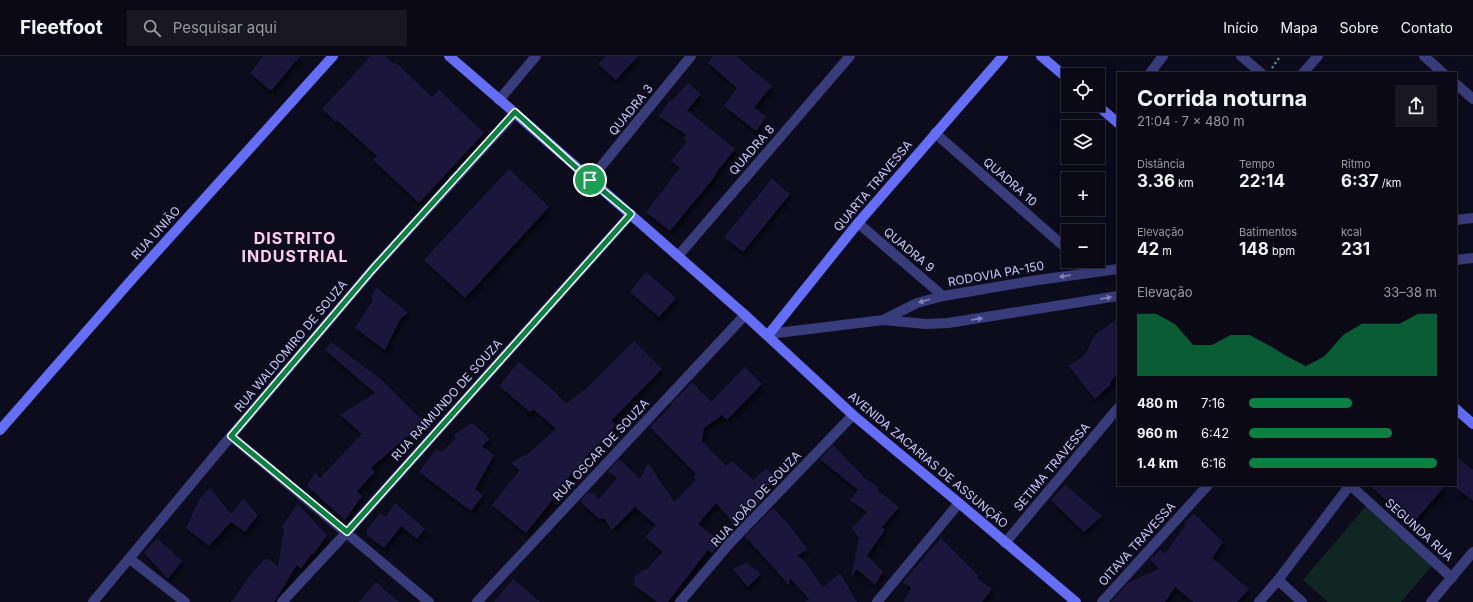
<!DOCTYPE html>
<html lang="pt">
<meta charset="utf-8">
<style>
:root{--surface:#0a0915;--page:#181722;--text:#f1f3f6;--muted:#999aa0;--line:#2a2a34;--accent:#0b8043}
body{margin:0;font-family:Inter,sans-serif;background:var(--page);color:var(--text);height:100vh;display:flex;flex-direction:column;font-size:15px;white-space:nowrap}
*{box-sizing:border-box;margin:0}
p{font-size:13px;color:var(--muted)}
.icon{flex:none;width:22px;height:22px;fill:none;stroke:currentColor;stroke-width:2;stroke-linecap:round;stroke-linejoin:round}
.map{position:relative;flex:1;overflow:hidden}
.panel{position:absolute;left:1117px;top:16px;width:340px;height:414px;display:flex;flex-direction:column;background:var(--surface);border-radius:0px;box-shadow:0 4px 16px #0002,0 0 0 1px var(--line)}
.panel>*{flex:none}
.buttons{position:absolute;left:1061px;top:12px;display:grid;gap:8px}
.buttons a{display:grid;place-items:center;width:44px;height:44px;border-radius:0px;background:var(--surface);box-shadow:0 4px 16px #0002,0 0 0 1px var(--line);font-size:20px}
.pin{position:absolute;display:grid;place-items:center;width:34px;height:34px;color:#fff;margin:-17px;border:2px solid #fff;border-radius:50%;box-shadow:0 1px 4px #0007}
.round{display:grid;place-items:center;flex:none;width:42px;height:42px;border-radius:0px;background:var(--page)}
.overview{display:flex;align-items:center;justify-content:space-between;height:68px;padding:0 20px}
h1{font-size:22px;font-weight:700;line-height:30px}
.stats{display:grid;grid-template-columns:repeat(3,1fr);gap:6px;height:68px;padding:4px 20px}
.stats div{display:grid;align-content:center}
.stats b{font-size:17px;font-weight:700}
.stats small{font-size:11px;font-weight:400}
.stats p{font-size:11px}
.chart{height:112px;padding:8px 20px}
.chart p{display:flex;justify-content:space-between}
.chart svg{width:100%;height:72px;margin-top:4px;fill:var(--accent);opacity:.7}
ul{padding:0 20px;list-style:none;font-size:13px}
li{display:grid;grid-template-columns:64px 48px 1fr;align-items:center;height:30px}
li i{height:10px;border-radius:5px;background:var(--accent)}
header{display:flex;align-items:center;gap:24px;box-sizing:border-box;height:56px;padding:0 20px;background:var(--surface);border-bottom:1px solid var(--line)}
header strong{font-size:19px}
nav{display:flex;gap:22px;margin-inline-start:auto;font-size:14px}
.search{width:280px;height:36px;background:var(--page);display:flex;align-items:center;gap:10px;box-sizing:border-box;padding:0 14px;border-radius:0px;color:var(--muted);font-size:15px}
.map>svg:first-child{display:block}
</style>
<header>
<strong>Fleetfoot</strong>
<div class="search"><svg class="icon" aria-label="search" viewBox="0 0 24 24"><circle cx="10" cy="10" r="6"/><path d="M15 15l6 6"/></svg>Pesquisar aqui</div>
<nav><a>Início</a><a>Mapa</a><a>Sobre</a><a>Contato</a></nav>
</header>
<div class="map">
<svg width="1473" height="546" viewBox="0 0 1473 546">
<defs>
<filter id="shadow"><feDropShadow dx="2.5" dy="4.5" stdDeviation="2" flood-color="#0009"/></filter>
</defs>
<rect width="100%" height="100%" fill="#0d0c1c"/>
<path fill="#0f2623" d="M1367,449L1435,506L1401,546H1328L1303,524Z"/>
<g fill="#1d193d" filter="url(#shadow)">
<path d="M264,0H300L271,35L250,17Z"/>
<path d="M371,0H385L393,8L395,6L432,41L439,34L484,77L419,147L373,104L377,100L337,64L336,66L322,53Z"/>
<path d="M606,0H638L616,24L598,8Z"/>
<path d="M713,0H736L772,30L754,51L766,61L756,75L724,50L737,32L708,7Z"/>
<path d="M688,27L701,38L687,54L735,93L715,118L716,119L670,175L646,156L680,112L671,105L687,86L683,83L686,79L659,60L670,44L672,45Z"/>
<path d="M509,113L549,151L465,242L424,204Z"/>
<path d="M772,123L790,138L743,196L724,181Z"/>
<path d="M646,216L676,242L659,261L630,236Z"/>
<path d="M376,231L408,257L400,263L385,294L355,272L373,244L371,242Z"/>
<path d="M1118,262V316L1110,327L1111,328L1095,343L1069,310L1085,299L1095,279Z"/>
<path d="M634,285L662,313L611,365L616,369L605,382L585,401L587,403L573,416L555,439L557,438L526,477L492,449L520,414L511,407L529,397L556,373L533,353L530,356L499,330L519,306L553,334L566,348L586,333Z"/>
<path d="M331,286L383,325L424,366L412,382L409,379L371,412L375,416L357,435L362,440L345,464L307,430L315,416L320,422L362,378L340,359L375,337L325,294Z"/>
<path d="M745,311L762,328L727,364L722,359L704,372L702,385L726,410L732,405L753,424L766,413L776,421L765,435L766,436L762,441L764,442L737,471L716,447L698,468L720,485L712,498L708,494L668,546H657L634,529L635,520L645,513L646,514L663,496L645,481L656,469L635,451L612,474L604,462L599,463L583,448L581,444L587,437H593L599,443L617,422L608,415L619,403L640,423L648,407L674,446L696,424L693,421L696,418L650,371L672,349L671,348L692,326L711,346Z"/>
<path d="M472,367L481,374L490,383L482,390L494,399L475,433L483,439L471,455L419,416L436,393L442,396L456,382L454,379Z"/>
<path d="M833,389L865,422L879,432L877,434L899,451L882,471L885,474L867,499L883,516L875,529L857,513L851,521L859,482L852,472L867,456L850,444L858,434L820,403Z"/>
<path d="M1456,400L1473,414V445L1456,432Z"/>
<path d="M1065,429L1102,460L1084,476L1051,444Z"/>
<path d="M1369,429H1446L1411,469L1394,454L1395,452Z"/>
<path d="M210,432L231,458L243,443L258,459L245,476L231,466L209,490L186,472L200,442Z"/>
<path d="M395,447L425,473L417,483L401,470L384,492L367,479V474L380,457L386,461Z"/>
<path d="M298,448L327,479L313,499L312,497L301,513L297,509L274,546H231L252,517L266,502L278,510L284,474L281,471Z"/>
<path d="M773,452L789,469L808,494L797,499L806,507L823,532L840,517L857,546H805L809,543L790,522L789,529L745,480Z"/>
<path d="M1194,458L1223,486L1212,502L1249,533L1237,546H1193L1175,531L1165,546H1111L1128,527L1159,513L1150,503L1160,494L1165,498L1186,469L1184,467Z"/>
<path d="M157,482L182,505L168,523L144,497Z"/>
<path d="M941,482L979,520L977,522L992,533L982,546H904L911,532L903,526Z"/>
<path d="M747,507L761,518L748,531L733,513Z"/>
<path d="M513,523L540,546H494Z"/>
<path d="M376,526L399,546H359Z"/>
</g>
<g fill="none" stroke-linecap="round" stroke-linejoin="round">
<path stroke="#31a998" stroke-width="2.5" stroke-dasharray="2 3" stroke-linecap="butt" d="M1272,12L1279,2"/>
<g stroke="#393c7a" stroke-width="10">
<path d="M1241,0L1261,17"/>
<path d="M1424,0L1443,17"/>
<path d="M1150,17L1163,0"/>
<path d="M1303,17L1318,0"/>
<path d="M1456,28L1473,43"/>
<path d="M499,44L536,0"/>
<path d="M935,77L1068,194"/>
<path d="M590,124L691,0"/>
<path d="M1456,164L1473,162"/>
<path d="M858,167L943,240"/>
<path d="M678,200L850,0"/>
<path d="M1456,204L1473,202"/>
<path d="M1080,205L1093,216"/>
<path d="M883,264L917,247L943,240L1031,225L1118,213"/>
<path d="M769,278L883,264L926,268L948,267L1118,240"/>
<path d="M231,380L429,546"/>
<path d="M1350,429L1452,522"/>
<path d="M1005,487L1118,352"/>
<path d="M130,503L185,546"/>
<path d="M1278,524L1302,546"/>
<path d="M93,546L231,380L372,214L515,57"/>
<path d="M282,546L347,476L631,158"/>
<path d="M477,546L745,259"/>
<path d="M680,546L729,488L853,359"/>
<path d="M877,546L959,447"/>
<path d="M1102,546L1208,429"/>
<path d="M1259,546L1278,524L1350,429"/>
<path d="M1431,546L1473,496"/>
</g>
<g stroke="#646ef9" stroke-width="10">
<path d="M449,0L515,57L745,259L853,359L959,447L1076,546"/>
<path d="M1041,0L1068,23"/>
<path d="M1097,49L1118,67"/>
<path d="M766,278H769L858,167L1003,0"/>
<path d="M1456,353L1473,368"/>
<path d="M0,374L134,221L333,0"/>
</g>
</g>
<defs><path id="oneway-solid" d="M-6-.8H1V-3.2L6.5 0L1 3.2V.8H-6Z"/></defs>
<g fill="#8282bc">
<use href="#oneway-solid" transform="translate(1065 220) rotate(172)"/>
<use href="#oneway-solid" transform="translate(1106 242) rotate(-9)"/>
<use href="#oneway-solid" transform="translate(924 245) rotate(164)"/>
<use href="#oneway-solid" transform="translate(977 263) rotate(-9)"/>
</g>
<g fill="none" stroke-linecap="round" stroke-linejoin="round">
<defs>
<path id="route" d="M515,56L590,124L631,158L347,476L231,380L372,214Z"/>
</defs>
<use href="#route" stroke="#fff" stroke-width="8"/>
<use href="#route" stroke="#0b8043" stroke-width="5"/>
</g>
<g text-anchor="middle" stroke-width="3" stroke-linejoin="round" paint-order="stroke">
<g font-size="12" fill="#cbc9fd" stroke="#0d0c1c">
<text transform="translate(631 54) rotate(-51)" y="4">QUADRA 3</text>
<text transform="translate(752 94) rotate(-49)" y="4">QUADRA 8</text>
<text transform="translate(1010 126) rotate(41)" y="4">QUADRA 10</text>
<text transform="translate(873 130) rotate(-50)" y="4">QUARTA TRAVESSA</text>
<text transform="translate(156 177) rotate(-48)" y="4">RUA UNIÃO</text>
<text transform="translate(909 194) rotate(40)" y="4">QUADRA 9</text>
<text transform="translate(996 218) rotate(-10)" y="4">RODOVIA PA-150</text>
<text transform="translate(291 290) rotate(-50)" y="4">RUA WALDOMIRO DE SOUZA</text>
<text transform="translate(447 344) rotate(-48)" y="4">RUA RAIMUNDO DE SOUZA</text>
<text transform="translate(601 394) rotate(-47)" y="4">RUA OSCAR DE SOUZA</text>
<text transform="translate(928 404) rotate(40)" y="4">AVENIDA ZACARIAS DE ASSUNÇÃO</text>
<text transform="translate(1052 411) rotate(-50)" y="4">SETIMA TRAVESSA</text>
<text transform="translate(756 443) rotate(-47)" y="4">RUA JOÃO DE SOUZA</text>
<text transform="translate(1419 474) rotate(42)" y="4">SEGUNDA RUA</text>
<text transform="translate(1137 488) rotate(-48)" y="4">OITAVA TRAVESSA</text>
</g>
<g font-size="16" font-weight="bold" letter-spacing="1" fill="#fdcbef" stroke="#0d0c1c">
<text x="295" y="188">DISTRITO<tspan x="295" dy="18">INDUSTRIAL</tspan></text>
</g>
</g>
</svg>
<div class="buttons">
<a><svg class="icon" aria-label="locate" viewBox="0 0 24 24"><circle cx="12" cy="12" r="6"/><path d="M12 2v4M12 18v4M2 12h4M18 12h4"/></svg></a>
<a><svg class="icon" aria-label="layers" viewBox="0 0 24 24"><path d="M12 4l9 5-9 5-9-5zM3 14l9 5 9-5"/></svg></a>
<a>+</a>
<a>−</a>
</div>
<div class="pin" style="left:590px;top:124px;background:#1e9e55"><svg class="icon" aria-label="arrive" viewBox="0 0 24 24"><path d="M6 21V4h12l-3 4 3 4H6"/></svg></div>
<section class="panel">
<div class="overview"><div><h1>Corrida noturna</h1><p>21:04 · 7 × 480 m</p></div><a class="round"><svg class="icon" aria-label="share" viewBox="0 0 24 24"><path d="M12 15V3M7 8l5-5 5 5M5 13v7h14v-7"/></svg></a></div>
<div class="stats">
<div><p>Distância</p><b>3.36<small> km</small></b></div>
<div><p>Tempo</p><b>22:14</b></div>
<div><p>Ritmo</p><b>6:37<small> /km</small></b></div>
</div>
<div class="stats">
<div><p>Elevação</p><b>42<small> m</small></b></div>
<div><p>Batimentos</p><b>148<small> bpm</small></b></div>
<div><p>kcal</p><b>231</b></div>
</div>
<div class="chart"><p><span>Elevação</span>33–38 m</p>
<svg viewBox="0 0 160 44" preserveAspectRatio="none"><path d="M0 44V6L10 6L20 12L30 25L40 25L50 19L60 19L70 25L80 32L90 38L100 32L110 19L120 12L130 12L140 12L150 6L160 6V44z"/></svg>
</div>
<ul>
<li><b>480 m</b>7:16<i style="width:55%"></i></li>
<li><b>960 m</b>6:42<i style="width:76%"></i></li>
<li><b>1.4 km</b>6:16<i style="width:100%"></i></li>
</ul>
</section>
</div>
